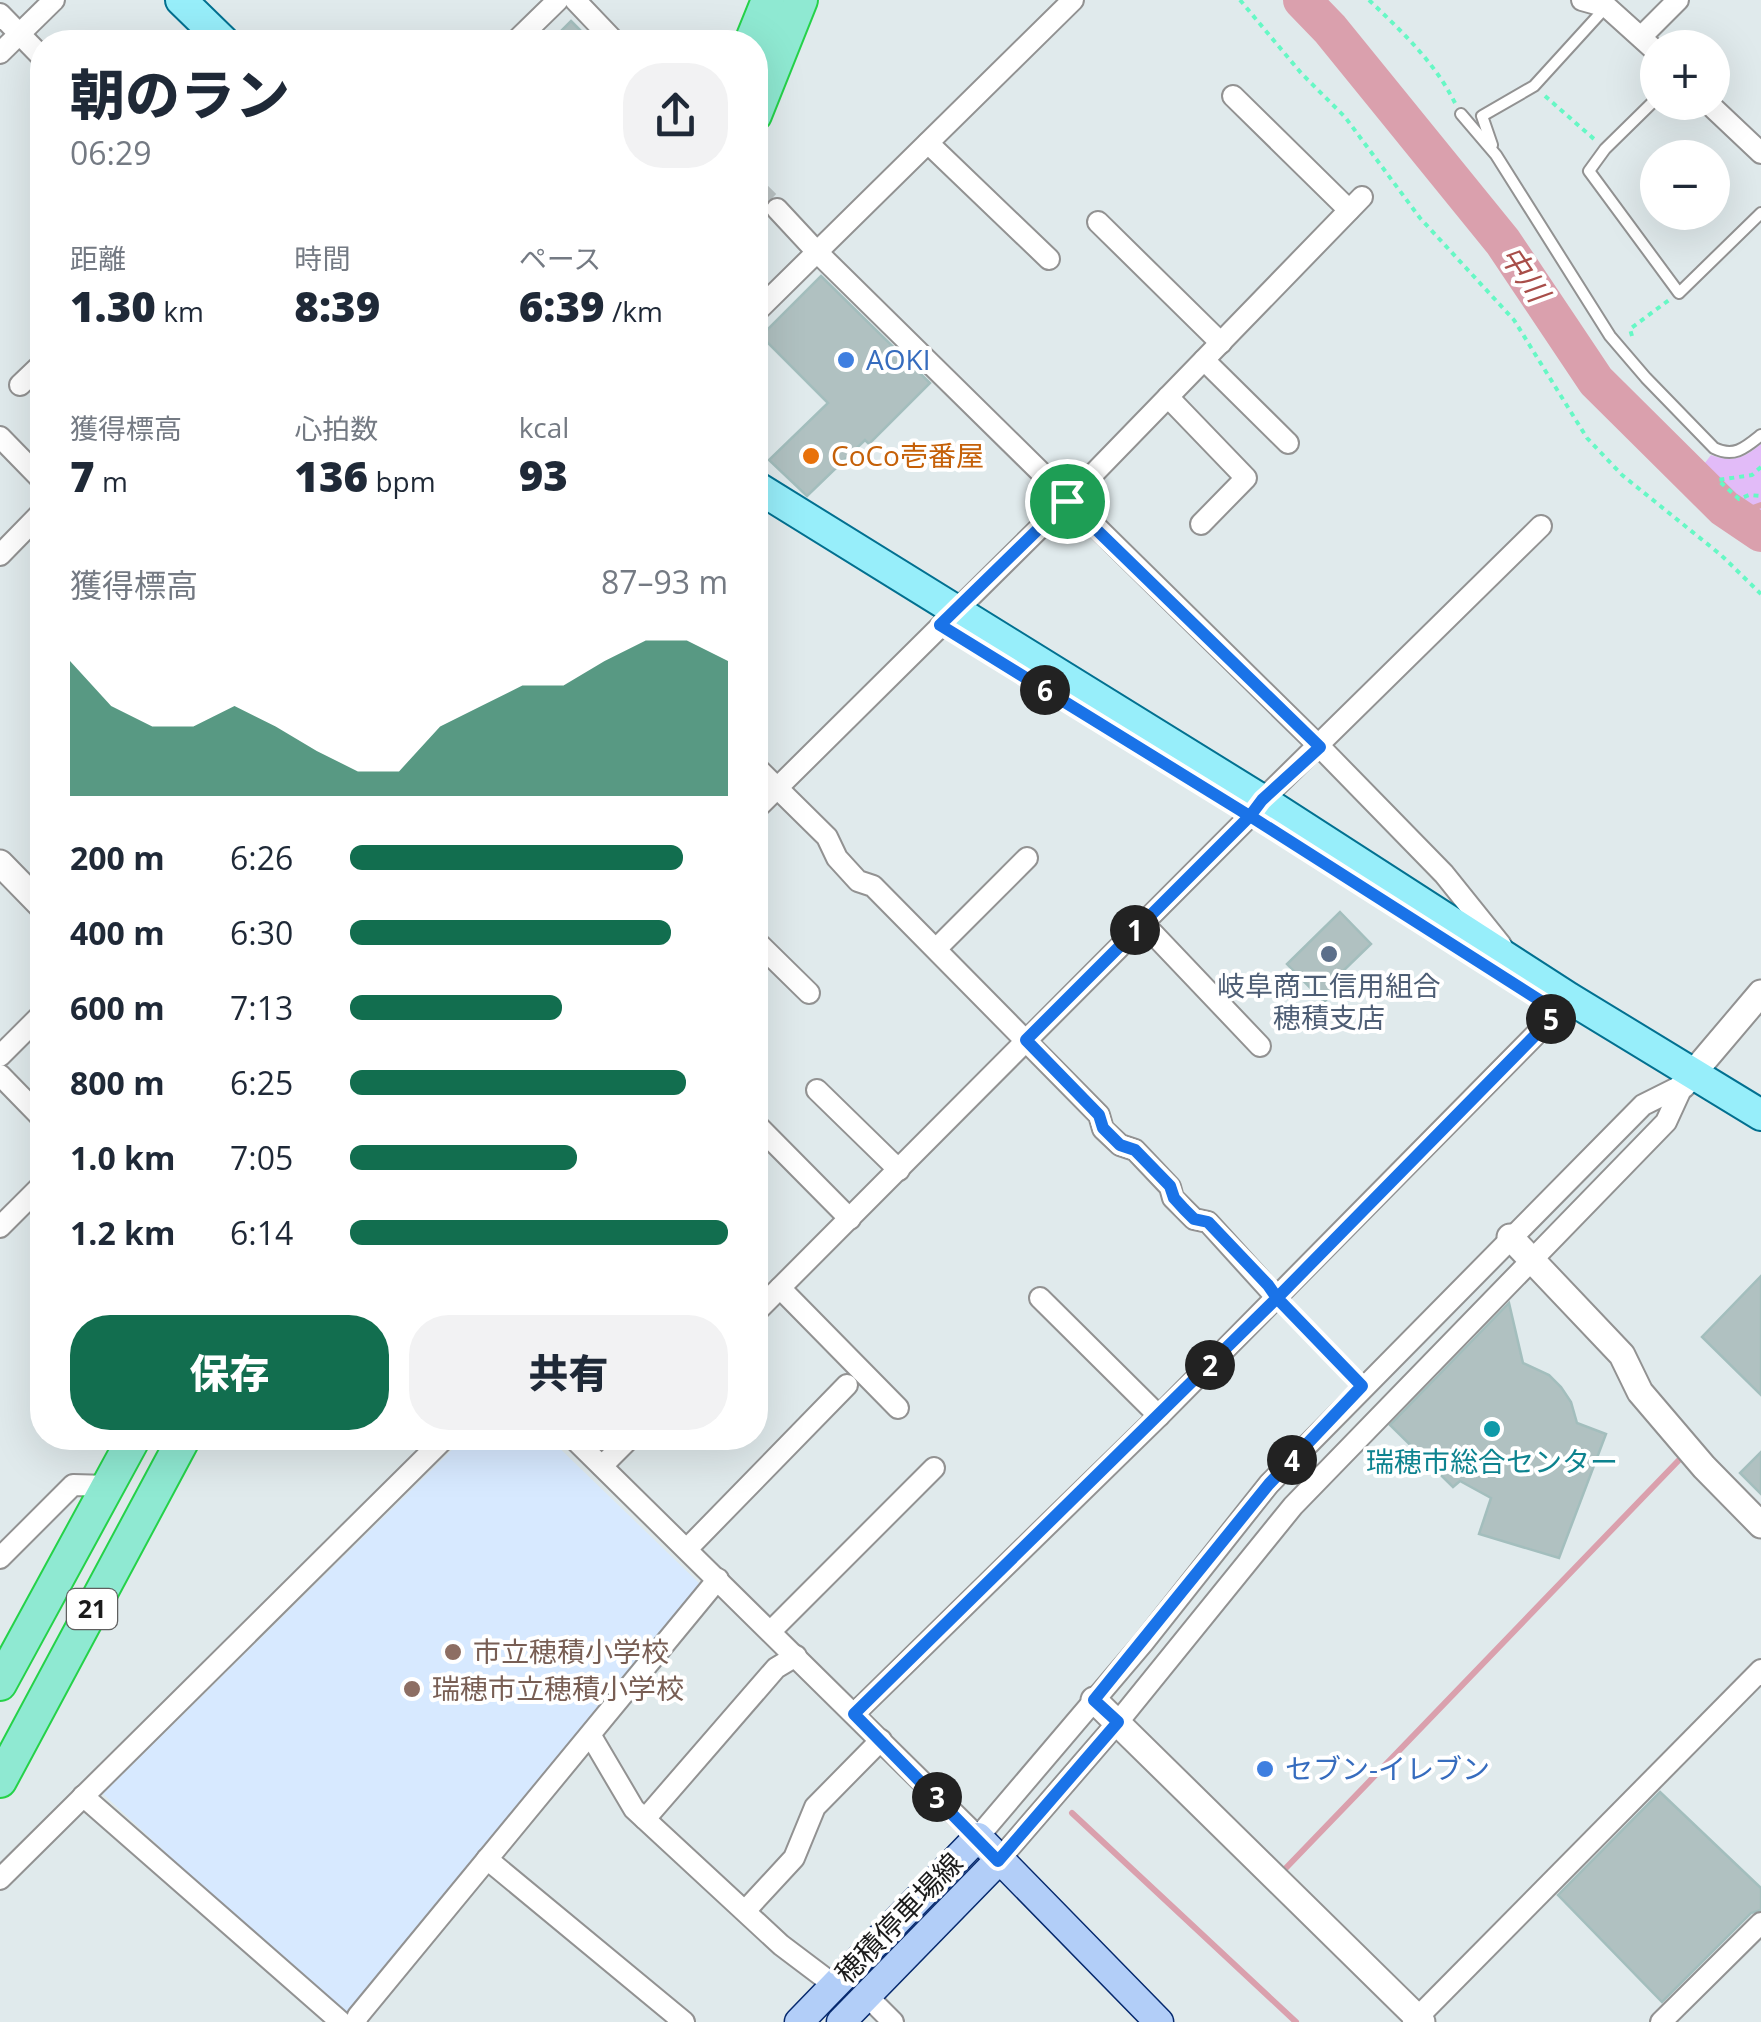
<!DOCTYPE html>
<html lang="ja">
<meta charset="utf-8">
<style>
:root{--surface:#fff;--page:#f2f2f3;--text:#1f2937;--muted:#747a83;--accent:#126e4f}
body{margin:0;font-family:"Open Sans","Noto Sans JP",sans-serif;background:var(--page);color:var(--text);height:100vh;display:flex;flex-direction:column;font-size:38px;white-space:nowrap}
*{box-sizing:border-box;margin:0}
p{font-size:32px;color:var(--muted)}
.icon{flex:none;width:55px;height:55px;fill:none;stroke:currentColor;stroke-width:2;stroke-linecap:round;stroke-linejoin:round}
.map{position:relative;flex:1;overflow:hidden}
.details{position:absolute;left:30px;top:30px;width:738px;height:1420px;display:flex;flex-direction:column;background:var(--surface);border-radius:40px;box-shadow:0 10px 40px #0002}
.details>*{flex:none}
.fabs{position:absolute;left:1640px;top:30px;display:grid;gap:20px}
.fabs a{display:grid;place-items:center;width:90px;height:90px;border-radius:50%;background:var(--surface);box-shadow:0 10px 40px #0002;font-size:50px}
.pin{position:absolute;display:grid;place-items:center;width:85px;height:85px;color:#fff;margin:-42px;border:5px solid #fff;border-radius:50%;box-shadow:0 2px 10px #0007}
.km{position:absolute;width:50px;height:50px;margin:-25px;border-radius:50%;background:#222;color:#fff;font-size:28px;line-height:50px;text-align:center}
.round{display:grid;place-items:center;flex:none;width:105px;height:105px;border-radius:40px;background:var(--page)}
.overview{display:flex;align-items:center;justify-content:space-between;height:170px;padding:0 40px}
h1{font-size:55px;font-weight:800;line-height:75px}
.stats{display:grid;grid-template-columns:repeat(3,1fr);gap:15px;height:170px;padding:10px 40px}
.stats div{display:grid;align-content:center}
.stats b{font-size:42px;font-weight:800}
.stats small{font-size:28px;font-weight:400}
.stats p{font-size:28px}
.chart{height:280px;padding:20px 40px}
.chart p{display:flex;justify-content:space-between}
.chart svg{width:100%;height:180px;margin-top:10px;fill:var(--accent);opacity:.7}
.cta{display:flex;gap:20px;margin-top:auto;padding:20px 40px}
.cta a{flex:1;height:115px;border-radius:40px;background:var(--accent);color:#fff;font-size:40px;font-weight:800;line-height:115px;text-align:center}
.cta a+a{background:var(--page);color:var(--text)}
ul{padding:0 40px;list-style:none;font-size:32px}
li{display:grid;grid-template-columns:160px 120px 1fr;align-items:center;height:75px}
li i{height:25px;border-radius:12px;background:var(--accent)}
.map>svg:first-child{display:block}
</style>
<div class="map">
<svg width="1761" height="2022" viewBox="0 0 1761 2022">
<rect width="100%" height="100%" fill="#e0eaec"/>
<path fill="#d7e9ff" d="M464,1438H549L700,1584L345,2019L103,1794Z"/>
<path fill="#e2bbf8" d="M1761,444V521L1698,472L1711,455C1733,463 1744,458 1761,444Z"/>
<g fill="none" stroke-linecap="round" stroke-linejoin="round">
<g stroke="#daa0ad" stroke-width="6">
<path d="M1734,515L1761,505"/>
<path d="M1072,1813L1296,2022"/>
<path d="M1284,1870L1679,1460"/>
</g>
<path stroke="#daa0ad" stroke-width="38" d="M1302,0L1330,29L1503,242L1596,381L1724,508L1761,533"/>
</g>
<g fill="#b0c1c1" stroke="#a3bebd" stroke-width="2.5">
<path d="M571,21L592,42H550Z"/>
<path d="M821,276L930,383L869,444L865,440L807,496L769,460L828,403L761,336Z"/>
<path d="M1340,912L1371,944L1342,972L1349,978L1324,1002L1287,964Z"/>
<path d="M1761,1276V1395L1702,1337Z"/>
<path d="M1509,1303L1523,1363L1549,1375L1561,1387L1571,1402L1577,1423L1606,1434L1559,1558L1479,1534L1491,1498L1460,1481L1453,1487L1390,1425Z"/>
<path d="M1761,1452V1494L1740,1473Z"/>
<path d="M1660,1792L1761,1888V1910L1751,1913L1662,2002L1558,1895Z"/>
</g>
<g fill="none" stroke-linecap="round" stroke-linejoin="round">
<path stroke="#b9c1c2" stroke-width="20" stroke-dasharray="20 10" stroke-linecap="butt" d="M755,187L777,209"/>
<defs>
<g id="service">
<path d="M1658,97L1605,149L1589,171L1679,293L1761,213"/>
<path d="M1461,114L1496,155L1610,336L1646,378L1714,448C1734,458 1745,448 1761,435"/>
<path d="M1492,145L1482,116L1534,86L1606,7"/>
</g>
<g id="minor">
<path d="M575,0L615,42"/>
<path d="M1582,0L1607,7L1658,53"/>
<path d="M0,14L42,57"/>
<path d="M1642,36L1678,0"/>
<path d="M515,42L558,0"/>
<path d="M0,53L54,0"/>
<path d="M1233,96L1349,210"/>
<path d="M1707,102L1761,153"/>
<path d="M928,143L1049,259"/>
<path d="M777,209L817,252L1320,747L1444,874L1501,945"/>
<path d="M1098,222L1221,343"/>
<path d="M755,313L1073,0"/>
<path d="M1204,360L1288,443"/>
<path d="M20,385L42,364"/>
<path d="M1168,397L1246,478L1201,524"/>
<path d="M0,437L42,480"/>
<path d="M0,555L42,512"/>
<path d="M755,766L827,837L837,858L858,881L873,886L1099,1115L1103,1129L1120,1145L1135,1150L1170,1187L1173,1198L1194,1219L1208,1222L1277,1298"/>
<path d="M1254,808L1541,526"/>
<path d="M755,810L1067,501L1362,197"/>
<path d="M1143,923L1260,1046"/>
<path d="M755,940L809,993"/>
<path d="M937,948L1027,858"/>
<path d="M0,1056L42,1014"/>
<path d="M0,1075L42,1118"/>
<path d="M817,1090L899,1170"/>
<path d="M755,1123L850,1219"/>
<path d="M0,1227L42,1185"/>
<path d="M780,1288L898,1408"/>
<path d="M1040,1298L1159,1416"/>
<path d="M755,1313L1250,816"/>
<path d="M573,1438L978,1837L1143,1643L1269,1484L1643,1105L1683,1085"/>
<path d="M602,1466L630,1438"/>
<path d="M687,1549L847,1385"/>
<path d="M0,1558L73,1485L109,1486"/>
<path d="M771,1631L934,1468"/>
<path d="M854,1714L1159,1416L1558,1012"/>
<path d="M591,1736L634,1809L781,1945L834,1985"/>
<path d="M83,1796L341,2022"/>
<path d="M645,1819L776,1668L796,1656"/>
<path d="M487,1859L684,2022"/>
<path d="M998,1861L1118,1722L1293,1506L1666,1122L1683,1085"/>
<path d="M0,1879L445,1438"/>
<path d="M745,1911L794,1858L815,1807L881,1740"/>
<path d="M867,1996L893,2022"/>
<path d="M356,2022L358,2016L718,1579"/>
<path d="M1413,2022L1761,1670"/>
<path d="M1661,2022L1761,1923"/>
</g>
<g id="tertiary">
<path d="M0,863L42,906"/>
<path d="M1683,1085L1761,993"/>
<path d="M1510,1237L1622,1355L1640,1392L1704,1467L1761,1525"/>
<path d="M1094,1700L1422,2022"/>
</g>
<g id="secondary">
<path d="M799,2022L978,1837L1159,2022"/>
<path d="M841,2022L998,1861"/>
</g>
<g id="primary">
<path d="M181,0L224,42"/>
<path d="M755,486L1262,800L1569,998L1761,1115"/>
</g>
<g id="trunk">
<path d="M751,42L768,0"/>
<path d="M755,115L801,0"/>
<path d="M0,1684L134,1438"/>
<path d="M0,1781L184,1438"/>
</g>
</defs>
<use href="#service" stroke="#929292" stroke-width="14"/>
<use href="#minor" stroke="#929292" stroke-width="24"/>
<use href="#tertiary" stroke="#929292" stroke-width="29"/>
<use href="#secondary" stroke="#06296e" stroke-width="31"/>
<use href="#primary" stroke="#027090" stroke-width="34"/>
<use href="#trunk" stroke="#25d249" stroke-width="36"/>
<g stroke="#66f8c5" stroke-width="4" stroke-dasharray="5 5" stroke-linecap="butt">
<path d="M1240,0L1301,73L1345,117L1420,218L1514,320L1587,438L1622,475L1721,555L1761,594"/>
<path d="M1369,0C1402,32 1434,61 1455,103"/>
<path d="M1545,96L1594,139"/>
<path d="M1632,336L1630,329L1669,300"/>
<path d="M1761,467L1752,475L1718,480L1739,499L1749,495L1761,496"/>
<path d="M1291,1312L1350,1374"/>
</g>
<use href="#service" stroke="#fff" stroke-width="10"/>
<use href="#minor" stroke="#fff" stroke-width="20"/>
<use href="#tertiary" stroke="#fff" stroke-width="25"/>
<use href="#secondary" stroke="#b2cef8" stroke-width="28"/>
<use href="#primary" stroke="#97eefa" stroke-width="30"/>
<use href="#trunk" stroke="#8fe9d2" stroke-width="32"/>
</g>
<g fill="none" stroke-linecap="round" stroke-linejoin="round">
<defs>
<path id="route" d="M1067,501L1320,747L1262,800L1250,816L1026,1040L1099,1115L1103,1128L1120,1145L1135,1150L1170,1186L1174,1198L1184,1209L1194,1219L1208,1222L1268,1285L1277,1298L854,1714L998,1861L1118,1722L1094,1700L1269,1484L1362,1386L1277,1298L1558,1012L1250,816L1248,815L940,625L1067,501"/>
</defs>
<use href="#route" stroke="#fff" stroke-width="20"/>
<use href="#route" stroke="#1a73e8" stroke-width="12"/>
</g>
<g fill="#3f7fe0" stroke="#fff" stroke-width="4">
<circle cx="846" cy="360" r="10"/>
<circle cx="1265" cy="1769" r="10"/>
</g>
<circle fill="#e8710a" stroke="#fff" stroke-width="4" cx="811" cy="456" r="10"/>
<circle fill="#5c6f8a" stroke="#fff" stroke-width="4" cx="1329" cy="954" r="10"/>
<circle fill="#0f9aa8" stroke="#fff" stroke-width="4" cx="1492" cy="1429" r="10"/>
<g fill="#8d6e63" stroke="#fff" stroke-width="4">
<circle cx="453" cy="1652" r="10"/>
<circle cx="412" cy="1689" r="10"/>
</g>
<g text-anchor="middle" stroke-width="8" stroke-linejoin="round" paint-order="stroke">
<rect fill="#fff" stroke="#5f5f5f" stroke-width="2.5" x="67" y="1589" width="50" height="40" rx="8"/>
<g font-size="25" font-weight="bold" fill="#1b1b1b">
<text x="92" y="1618">21</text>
</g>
<g font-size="28" fill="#366cbe" stroke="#fff" text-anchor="start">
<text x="866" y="370">AOKI</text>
<text x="1285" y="1779">セブン-イレブン</text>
</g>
<g font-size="28" fill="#c56008" stroke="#fff" text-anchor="start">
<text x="831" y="466">CoCo壱番屋</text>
</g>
<g font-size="28" fill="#4e5e75" stroke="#fff">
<text x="1329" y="996">岐阜商工信用組合<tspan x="1329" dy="32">穂積支店</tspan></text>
</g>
<g font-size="28" fill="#0d838f" stroke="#fff">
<text x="1492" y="1472">瑞穂市総合センター</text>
</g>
<g font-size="28" fill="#785e54" stroke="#fff" text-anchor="start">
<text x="473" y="1662">市立穂積小学校</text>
<text x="432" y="1699">瑞穂市立穂積小学校</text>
</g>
<g font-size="28" fill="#1b1b1b" stroke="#fff">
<text transform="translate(899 1918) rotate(-46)" y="10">穂積停車場線</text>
</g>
<g font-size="30" font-style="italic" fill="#a84e49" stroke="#fff">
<text transform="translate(1524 274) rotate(56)" y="10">中川</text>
</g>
</g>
</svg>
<div class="fabs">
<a>+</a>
<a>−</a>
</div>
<div class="pin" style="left:1067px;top:501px;background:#1e9e55"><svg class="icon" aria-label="arrive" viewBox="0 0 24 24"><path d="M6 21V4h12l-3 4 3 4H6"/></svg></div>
<b class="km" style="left:1135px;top:930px">1</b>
<b class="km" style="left:1210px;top:1365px">2</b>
<b class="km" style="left:937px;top:1797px">3</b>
<b class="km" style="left:1292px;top:1460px">4</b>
<b class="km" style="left:1551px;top:1019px">5</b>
<b class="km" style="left:1045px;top:690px">6</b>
<section class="details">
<div class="overview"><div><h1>朝のラン</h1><p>06:29</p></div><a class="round"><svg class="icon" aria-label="share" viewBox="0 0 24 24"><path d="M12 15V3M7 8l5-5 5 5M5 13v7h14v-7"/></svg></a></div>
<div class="stats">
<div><p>距離</p><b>1.30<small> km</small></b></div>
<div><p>時間</p><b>8:39</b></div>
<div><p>ペース</p><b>6:39<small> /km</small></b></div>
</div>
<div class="stats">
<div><p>獲得標高</p><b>7<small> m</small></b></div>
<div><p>心拍数</p><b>136<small> bpm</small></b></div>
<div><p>kcal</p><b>93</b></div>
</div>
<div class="chart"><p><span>獲得標高</span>87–93 m</p>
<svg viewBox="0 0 160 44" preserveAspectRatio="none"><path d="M0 44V11L10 22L20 27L30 27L40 22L50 27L60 33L70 38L80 38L90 27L100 22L110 17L120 17L130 11L140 6L150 6L160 11V44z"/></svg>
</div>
<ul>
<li><b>200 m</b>6:26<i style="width:88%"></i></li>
<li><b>400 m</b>6:30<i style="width:85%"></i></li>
<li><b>600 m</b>7:13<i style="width:56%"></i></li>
<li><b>800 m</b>6:25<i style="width:89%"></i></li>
<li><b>1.0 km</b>7:05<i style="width:60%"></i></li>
<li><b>1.2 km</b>6:14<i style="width:100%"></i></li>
</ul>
<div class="cta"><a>保存</a><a>共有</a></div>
</section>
</div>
